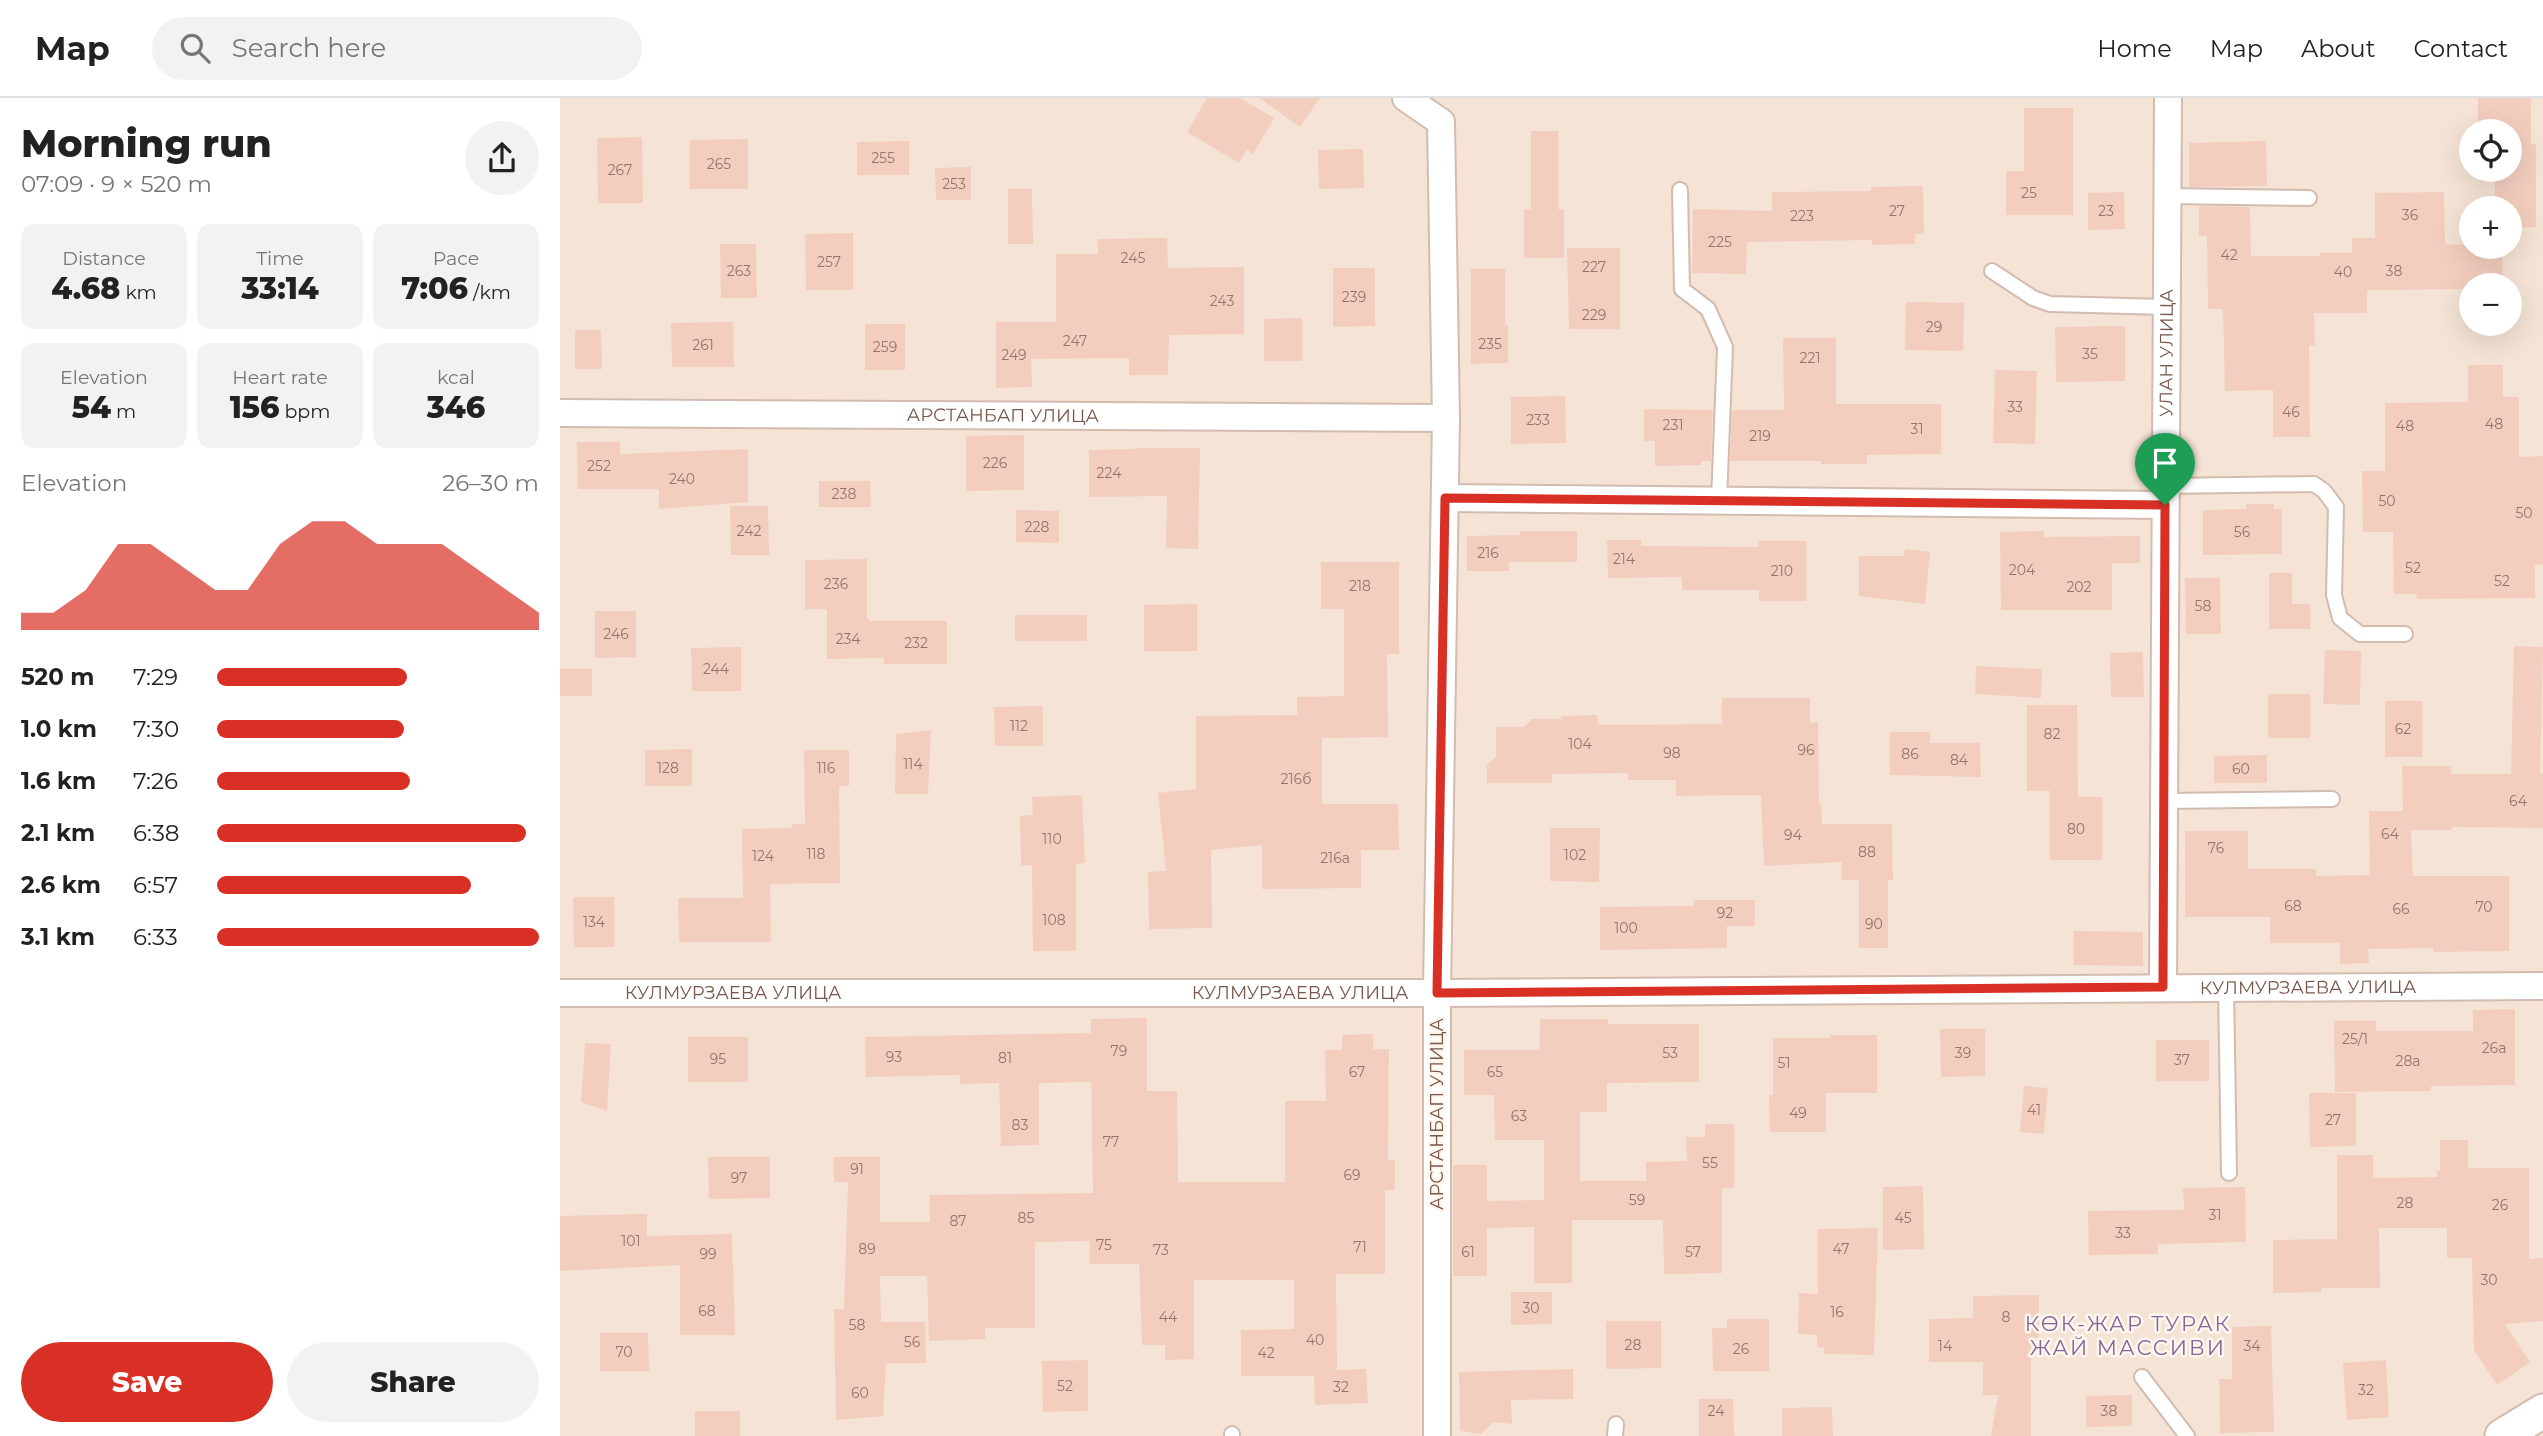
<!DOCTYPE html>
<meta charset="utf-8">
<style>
:root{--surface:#fff;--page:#f2f2f2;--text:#222;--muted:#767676;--line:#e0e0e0;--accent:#d93025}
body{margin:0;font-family:Montserrat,sans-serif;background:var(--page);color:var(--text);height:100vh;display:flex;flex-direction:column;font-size:26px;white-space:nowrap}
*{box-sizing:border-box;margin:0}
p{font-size:23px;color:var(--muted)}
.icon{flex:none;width:38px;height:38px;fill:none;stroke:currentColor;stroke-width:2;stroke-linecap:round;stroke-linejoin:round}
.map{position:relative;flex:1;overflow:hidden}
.sheet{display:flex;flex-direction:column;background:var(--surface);width:560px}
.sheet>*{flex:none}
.controls{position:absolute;left:1899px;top:21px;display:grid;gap:14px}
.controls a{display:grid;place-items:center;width:63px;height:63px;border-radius:50%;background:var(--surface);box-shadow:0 7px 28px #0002;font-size:35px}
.pin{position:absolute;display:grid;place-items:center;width:60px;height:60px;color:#fff;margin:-72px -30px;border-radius:50% 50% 50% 0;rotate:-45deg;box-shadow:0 0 7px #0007}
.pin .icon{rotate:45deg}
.round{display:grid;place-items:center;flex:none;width:74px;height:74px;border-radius:37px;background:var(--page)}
.head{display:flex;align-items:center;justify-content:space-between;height:119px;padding:0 21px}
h1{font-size:38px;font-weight:800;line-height:52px}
.stats{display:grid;grid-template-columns:repeat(3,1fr);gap:10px;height:119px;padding:7px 21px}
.stats div{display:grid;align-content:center;border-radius:14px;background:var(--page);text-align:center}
.stats b{font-size:30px;font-weight:800}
.stats small{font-size:19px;font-weight:400}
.stats p{font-size:19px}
.chart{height:196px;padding:14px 21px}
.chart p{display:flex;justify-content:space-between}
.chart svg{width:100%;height:126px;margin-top:7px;fill:var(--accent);opacity:.7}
.cta{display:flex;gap:14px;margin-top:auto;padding:14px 21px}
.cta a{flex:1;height:80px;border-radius:42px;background:var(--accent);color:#fff;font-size:28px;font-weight:800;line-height:80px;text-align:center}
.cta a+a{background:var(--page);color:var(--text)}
ul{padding:0 21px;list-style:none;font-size:23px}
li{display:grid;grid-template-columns:112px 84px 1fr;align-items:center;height:52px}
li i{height:18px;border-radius:9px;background:var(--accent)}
header{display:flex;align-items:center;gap:42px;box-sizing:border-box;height:98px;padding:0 35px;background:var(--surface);border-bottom:2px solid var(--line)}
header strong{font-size:33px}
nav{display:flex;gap:38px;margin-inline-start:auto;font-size:24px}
.search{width:490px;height:63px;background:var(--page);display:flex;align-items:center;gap:18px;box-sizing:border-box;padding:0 24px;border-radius:38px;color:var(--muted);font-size:26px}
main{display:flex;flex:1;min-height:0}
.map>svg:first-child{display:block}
</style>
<header>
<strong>Map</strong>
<div class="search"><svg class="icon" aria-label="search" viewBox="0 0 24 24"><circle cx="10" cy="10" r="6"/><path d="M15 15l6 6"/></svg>Search here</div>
<nav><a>Home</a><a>Map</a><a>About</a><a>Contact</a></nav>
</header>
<main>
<section class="sheet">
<div class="head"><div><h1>Morning run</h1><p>07:09 · 9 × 520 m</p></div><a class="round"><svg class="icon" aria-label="share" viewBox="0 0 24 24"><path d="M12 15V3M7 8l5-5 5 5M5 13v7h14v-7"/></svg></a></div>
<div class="stats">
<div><p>Distance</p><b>4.68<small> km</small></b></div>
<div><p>Time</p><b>33:14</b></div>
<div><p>Pace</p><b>7:06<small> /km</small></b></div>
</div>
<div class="stats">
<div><p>Elevation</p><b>54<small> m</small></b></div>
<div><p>Heart rate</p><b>156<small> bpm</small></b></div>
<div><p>kcal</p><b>346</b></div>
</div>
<div class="chart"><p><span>Elevation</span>26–30 m</p>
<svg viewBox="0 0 160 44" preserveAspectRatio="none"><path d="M0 44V38L10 38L20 30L30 14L40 14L50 22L60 30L70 30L80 14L90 6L100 6L110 14L120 14L130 14L140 22L150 30L160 38V44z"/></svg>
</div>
<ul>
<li><b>520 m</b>7:29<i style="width:59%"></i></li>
<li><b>1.0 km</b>7:30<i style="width:58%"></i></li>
<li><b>1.6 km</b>7:26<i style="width:60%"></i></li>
<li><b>2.1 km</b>6:38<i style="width:96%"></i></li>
<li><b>2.6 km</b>6:57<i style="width:79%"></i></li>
<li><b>3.1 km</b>6:33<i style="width:100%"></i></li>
</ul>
<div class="cta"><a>Save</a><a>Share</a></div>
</section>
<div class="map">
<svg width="1983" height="1338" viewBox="0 0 1983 1338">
<rect width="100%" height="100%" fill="#fdf3e7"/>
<path fill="#f5e4d5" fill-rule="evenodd" d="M0,0H1983V1338H0ZM1911,33H1950V72H1911ZM1911,110H1950V149H1911ZM1911,187H1950V226H1911Z"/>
<g fill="#f3cebe">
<path d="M647,0H680L714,20L693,56L687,52L679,65L627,34Z"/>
<path d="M699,0H760L740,29Z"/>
<path d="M1918,0H1971V46H1976V129L1950,130V110H1935V84H1921V72H1950V33H1918Z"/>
<path d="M1464,10H1513V117H1446V73H1464Z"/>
<path d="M971,33H998V111H1004V160H964V111H971Z"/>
<path d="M82,39L83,105H38L37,40Z"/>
<path d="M188,41V91H130V42Z"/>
<path d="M349,43V77H297V44Z"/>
<path d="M1706,43L1707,88L1629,89V45Z"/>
<path d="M803,51L804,90L759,91L758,52Z"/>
<path d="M411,69V102H376L375,70Z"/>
<path d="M1363,88L1364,136H1355V146L1312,147V142L1187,144L1186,176L1132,175L1133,111L1212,113V94L1311,93V89Z"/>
<path d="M448,91H472L473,146H448Z"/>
<path d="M1564,94L1565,131L1528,132V95Z"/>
<path d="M1884,94L1885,146L1942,149L1943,187H1911V191L1807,192V215H1754L1755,247H1749L1750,339H1713V292L1665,293L1663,211H1648L1647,138H1639V108L1690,109L1691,158H1760V155H1792V140H1815V95Z"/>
<path d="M293,135V192H246L245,136Z"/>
<path d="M607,140L608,170L684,169V236L609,237L608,277H569V260L471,261L472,289L436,290V224H496V156H538V141Z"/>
<path d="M160,146H196L197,200H161Z"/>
<path d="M1007,150H1060V231H1009Z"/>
<path d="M773,170H815V228L773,229Z"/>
<path d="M911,171H945V227H948V265L911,266Z"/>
<path d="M1346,204L1404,205L1403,253L1345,252Z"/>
<path d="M742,220V263H704V221Z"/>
<path d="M173,224L174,269H112L111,225Z"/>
<rect x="305" y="226" width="40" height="46"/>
<path d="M1565,228V283L1496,284L1495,229Z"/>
<path d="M15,232H41L42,271H15Z"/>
<path d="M1223,240H1276V306H1381V356L1307,357V366H1261V363H1170L1172,312H1224Z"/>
<path d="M1908,267H1943V299H1959V359L1983,358V466L1975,467V500L1857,501L1856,496H1834L1833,434H1803L1802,373H1825V305L1908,304Z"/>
<path d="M1435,272L1477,273L1475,346L1433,345Z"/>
<path d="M1005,298L1006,345L951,346V299Z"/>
<path d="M1084,311L1153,312L1151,363H1141V367L1095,368V343H1084Z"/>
<path d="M464,337V392L406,393V338Z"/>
<path d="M17,344H60V356L188,351V404L99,411V391H18Z"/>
<path d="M575,350H640L638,451L606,450L607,398L529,399V352L575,351Z"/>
<path d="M259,383H310L311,409H259Z"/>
<path d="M1686,406H1714V411H1722V456L1643,457V412L1686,411Z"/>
<path d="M170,408H208L209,457H171Z"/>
<path d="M456,412L499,413V445L456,444Z"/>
<path d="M960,433H1017V464H949V473H907V438L960,437Z"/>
<path d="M1484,433V439L1580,438V465H1552V512H1441L1440,434Z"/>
<path d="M1047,442H1081V448L1199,449L1198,443H1246V503H1199V492H1122V479L1048,480Z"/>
<path d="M1345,451L1370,454L1365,506L1299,498V458H1344Z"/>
<path d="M307,461V520L310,523H387V566H324V560L267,561V511H245V462Z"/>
<path d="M761,464H839V556H827L828,639L762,640V706H838L839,752H801V790L702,791V747L651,752L652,830L589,831L588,774L606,773L598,695L636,691V618L737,617V599L784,598V511H761Z"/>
<path d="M1709,475H1732V506H1750V531H1709Z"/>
<path d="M1625,480H1660L1661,536H1626Z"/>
<path d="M637,506V553H584V507Z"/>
<path d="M35,513H76V559L35,560Z"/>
<rect x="455" y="517" width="72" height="26"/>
<path d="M1954,548L1983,549L1980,676H1983V730L1892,729V732H1851L1853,778H1949V853L1873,854V850L1808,851L1809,865L1780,866V845H1710V819H1625V733H1688V771H1756V778L1810,777L1809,713H1843L1842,668H1891V676H1951Z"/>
<path d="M181,549V593H132L131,550Z"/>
<path d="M1765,552L1801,553L1800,607L1763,606Z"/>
<path d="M1583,554L1584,599H1551L1550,555Z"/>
<path d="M1416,568L1482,571L1481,600L1415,596Z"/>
<rect x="0" y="571" width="32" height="27"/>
<rect x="1708" y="596" width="42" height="44"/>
<path d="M1162,600H1250V625L1258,624L1259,706H1261L1262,726H1332L1333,782H1328V850H1299V782H1282V764L1204,768L1201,697L1116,698V682H1068V675L992,676V685H927V667L936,659V629H964L972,621H1001V618L1037,617L1038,627L1162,626Z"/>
<rect x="1825" y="603" width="37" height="56"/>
<path d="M1467,607H1517L1518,699H1542V762H1490V693H1467Z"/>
<path d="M483,608V648H435L434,609Z"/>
<path d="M371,632L368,696H335L336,636Z"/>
<path d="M1330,634H1370V645H1420L1421,679L1330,677Z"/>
<path d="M132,651V688H85V652Z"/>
<path d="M244,652H289V688H279L280,785L210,786L211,844H119L118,800H183L182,731L232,730V726H245Z"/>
<path d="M1707,657V685H1654V658Z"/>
<path d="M522,697L525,765L516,766V853H473L472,767L461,768L460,718L473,717L472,699Z"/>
<path d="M990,730H1040L1039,784L990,783Z"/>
<path d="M13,799H54V849H14Z"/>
<path d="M1134,802H1195V828H1167V850L1040,852V809L1134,808Z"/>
<path d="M1514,833L1583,834V868L1514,867Z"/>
<path d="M1955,911V987L1871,988V993L1775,994L1774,923H1816V933H1913V912Z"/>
<path d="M587,920V993H617L618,1084H725V1003H766L765,952H782V937L813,936V951H829L828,1062H835V1092H825V1176H776L777,1272L806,1271L808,1305L755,1307L754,1278H681V1232L734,1231V1182H634V1261L605,1262V1247H582L579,1166H530V1143L475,1144V1230H425V1241L369,1243L367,1178H320L321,1224H365L366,1265H326L323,1318L276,1322L274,1211H284L288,1084H274V1059H320V1124H370V1097L533,1095L531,984L479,985V1047L441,1048L439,985L400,986V977L306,979L305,939L531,935V921Z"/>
<path d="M980,921H1048V926H1139V984L1047,985V1014H1020V1083H1086V1064L1127,1063L1126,1039H1145V1026H1174V1090H1162V1175L1104,1176L1103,1122H1012V1185H974V1129L927,1130V1178H893V1067H927V1103L984,1102V1042H935L934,997H904V952H979Z"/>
<path d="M1380,931H1425V978L1381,979Z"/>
<path d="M1270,937H1317V995H1266V1034H1210L1209,997H1213V940H1270Z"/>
<rect x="128" y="939" width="60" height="45"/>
<rect x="1596" y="942" width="53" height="41"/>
<path d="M25,945L51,946L47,1013L21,1004Z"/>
<path d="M1464,988L1488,990L1484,1036L1460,1034Z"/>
<path d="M1749,995H1796V1048L1750,1049Z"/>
<path d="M1880,1042H1908V1070H1969V1161L1983,1160V1223L1945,1226L1970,1264L1937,1287L1914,1252L1912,1160H1887V1130H1819L1820,1190H1761V1194L1713,1195V1142L1777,1141V1057H1813V1080L1877,1079V1073H1880Z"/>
<path d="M148,1059H210V1100L149,1101Z"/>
<path d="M1363,1088L1364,1151L1323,1152V1089Z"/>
<path d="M1685,1089L1686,1144L1598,1146V1156L1529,1157L1528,1113L1624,1112L1623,1090Z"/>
<path d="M87,1116V1138L172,1136L175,1237H120V1167L0,1173V1118Z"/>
<path d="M1318,1130L1314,1257L1264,1256V1250L1257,1249V1237L1238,1236L1239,1195L1258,1196V1131Z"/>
<path d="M951,1194H992V1226L951,1227Z"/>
<path d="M1479,1197V1240H1471V1338H1431L1438,1297H1423V1264H1369V1221L1413,1220V1198Z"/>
<path d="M1167,1221H1209V1273H1153L1152,1230H1167Z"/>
<path d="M1046,1223H1101V1270L1046,1271Z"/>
<path d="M1711,1228L1714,1334L1660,1335L1659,1281H1672V1229Z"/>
<path d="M40,1235H88L89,1273H40Z"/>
<path d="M528,1262V1313L483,1314L482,1263Z"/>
<path d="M1826,1262L1829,1319L1787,1322L1783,1265Z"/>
<path d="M1013,1271V1301L951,1302L952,1326L933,1324L921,1336L900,1333L899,1274Z"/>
<path d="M1572,1297V1328L1526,1329V1298Z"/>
<path d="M1139,1301H1173L1174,1338H1139Z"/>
<path d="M1272,1309L1273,1338H1222V1310Z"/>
<rect x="135" y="1313" width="45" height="25"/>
</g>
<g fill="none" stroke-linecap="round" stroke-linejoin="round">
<defs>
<g id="service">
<path d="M1120,92L1122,191L1148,211L1165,249L1159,403"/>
<path d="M1607,98L1749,100"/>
<path d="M1432,173L1473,200L1490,206L1606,209"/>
<path d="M1605,388L1754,386L1764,393L1776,409L1774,497L1780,520L1800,536H1845"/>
<path d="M1603,703L1772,701"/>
<path d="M1666,889L1669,1075"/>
<path d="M1582,1279L1627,1338"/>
<path d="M672,1336V1338"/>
<path d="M1055,1338L1056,1326"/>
</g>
<g id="minor">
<path d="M846,0L881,24L886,320L877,895V1338"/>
<path id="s1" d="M0,315L886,320"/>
<path d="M885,400L1605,407"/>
<path id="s2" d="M1603,889L1608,0"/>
<path id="s3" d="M0,895H877L1983,888"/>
</g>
<path id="tertiary" d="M1942,1338L1983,1313"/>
</defs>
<use href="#service" stroke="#d2bbaf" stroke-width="18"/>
<use href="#minor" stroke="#d2bbaf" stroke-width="30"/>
<use href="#tertiary" stroke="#d2bbaf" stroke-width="37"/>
<use href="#service" stroke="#fff" stroke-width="14"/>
<use href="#minor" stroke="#fff" stroke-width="26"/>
<use href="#tertiary" stroke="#fff" stroke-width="33"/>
</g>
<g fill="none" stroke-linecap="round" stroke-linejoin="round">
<defs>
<path id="route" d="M885,400L1605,407L1603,889L877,895Z"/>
</defs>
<use href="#route" stroke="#fff" stroke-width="14"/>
<use href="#route" stroke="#d93025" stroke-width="9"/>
</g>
<g text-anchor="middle" stroke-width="5" stroke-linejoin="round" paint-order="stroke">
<g font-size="14" fill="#977467">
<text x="323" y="65">255</text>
<text x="159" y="71">265</text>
<text x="60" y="77">267</text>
<text x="394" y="91">253</text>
<text x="1469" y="100">25</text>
<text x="1337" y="118">27</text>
<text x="1546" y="118">23</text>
<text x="1850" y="122">36</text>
<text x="1242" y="123">223</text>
<text x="1160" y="149">225</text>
<text x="1669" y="162">42</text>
<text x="573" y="165">245</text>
<text x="269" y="169">257</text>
<text x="1034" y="174">227</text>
<text x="179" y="178">263</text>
<text x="1834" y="178">38</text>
<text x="1783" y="179">40</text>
<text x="794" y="204">239</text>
<text x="662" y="208">243</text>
<text x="1034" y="222">229</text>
<text x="1374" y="234">29</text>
<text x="515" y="248">247</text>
<text x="930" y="251">235</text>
<text x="143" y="252">261</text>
<text x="325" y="254">259</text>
<text x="1530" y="261">35</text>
<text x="454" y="262">249</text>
<text x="1250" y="265">221</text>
<text x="1455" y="314">33</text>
<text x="1731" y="319">46</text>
<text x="978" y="327">233</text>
<text x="1934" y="331">48</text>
<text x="1113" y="332">231</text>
<text x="1845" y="333">48</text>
<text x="1357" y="336">31</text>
<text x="1200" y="343">219</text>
<text x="435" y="370">226</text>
<text x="39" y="373">252</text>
<text x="549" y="380">224</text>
<text x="122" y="386">240</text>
<text x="284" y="401">238</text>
<text x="1827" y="408">50</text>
<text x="1964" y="420">50</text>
<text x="477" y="434">228</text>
<text x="189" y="438">242</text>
<text x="1682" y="439">56</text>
<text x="928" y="460">216</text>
<text x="1064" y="466">214</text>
<text x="1853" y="475">52</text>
<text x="1462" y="477">204</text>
<text x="1222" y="478">210</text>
<text x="1942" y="488">52</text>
<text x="276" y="491">236</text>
<text x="800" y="493">218</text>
<text x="1519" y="494">202</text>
<text x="1643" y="513">58</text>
<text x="56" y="541">246</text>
<text x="288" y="546">234</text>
<text x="356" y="550">232</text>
<text x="156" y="576">244</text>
<text x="459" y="633">112</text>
<text x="1843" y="636">62</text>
<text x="1492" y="641">82</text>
<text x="1020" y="651">104</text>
<text x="1246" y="657">96</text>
<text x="1112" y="660">98</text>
<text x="1350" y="661">86</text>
<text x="1399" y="667">84</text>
<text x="353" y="671">114</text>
<text x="108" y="675">128</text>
<text x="266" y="675">116</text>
<text x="1681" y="676">60</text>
<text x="736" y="686">216б</text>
<text x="1958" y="708">64</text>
<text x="1516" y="736">80</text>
<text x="1830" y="741">64</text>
<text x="1233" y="742">94</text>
<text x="492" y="746">110</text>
<text x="1656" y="755">76</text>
<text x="1307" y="759">88</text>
<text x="256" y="761">118</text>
<text x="1015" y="762">102</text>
<text x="203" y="763">124</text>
<text x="775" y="765">216а</text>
<text x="1733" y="813">68</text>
<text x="1924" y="814">70</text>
<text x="1841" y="816">66</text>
<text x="1165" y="820">92</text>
<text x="494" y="827">108</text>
<text x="34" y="829">134</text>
<text x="1314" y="831">90</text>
<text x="1066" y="835">100</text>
<text x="1795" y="946">25/1</text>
<text x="1934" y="955">26а</text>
<text x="559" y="958">79</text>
<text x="1110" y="960">53</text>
<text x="1403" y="960">39</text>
<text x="334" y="964">93</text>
<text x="445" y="965">81</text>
<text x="158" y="966">95</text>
<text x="1622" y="967">37</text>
<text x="1848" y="968">28а</text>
<text x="1224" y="970">51</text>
<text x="797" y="979">67</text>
<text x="935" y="979">65</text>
<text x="1474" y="1017">41</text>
<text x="1238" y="1020">49</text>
<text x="959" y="1023">63</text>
<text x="1773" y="1027">27</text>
<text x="460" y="1032">83</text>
<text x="551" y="1049">77</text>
<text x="1150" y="1070">55</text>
<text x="297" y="1076">91</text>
<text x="792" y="1082">69</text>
<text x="179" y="1085">97</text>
<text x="1077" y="1107">59</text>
<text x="1845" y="1110">28</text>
<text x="1940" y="1112">26</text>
<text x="1655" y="1122">31</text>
<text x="466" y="1125">85</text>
<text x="1343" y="1125">45</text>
<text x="398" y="1128">87</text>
<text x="1563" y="1140">33</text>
<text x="71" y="1148">101</text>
<text x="544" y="1152">75</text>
<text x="800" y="1154">71</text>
<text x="307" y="1156">89</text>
<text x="1281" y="1156">47</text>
<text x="601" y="1157">73</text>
<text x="908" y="1159">61</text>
<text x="1133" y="1159">57</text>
<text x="148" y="1161">99</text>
<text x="1929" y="1187">30</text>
<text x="971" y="1215">30</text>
<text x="147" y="1218">68</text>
<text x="1277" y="1219">16</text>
<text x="608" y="1224">44</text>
<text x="1446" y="1224">8</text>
<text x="297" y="1232">58</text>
<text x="755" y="1247">40</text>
<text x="352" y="1249">56</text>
<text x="1073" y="1252">28</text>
<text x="1385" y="1253">14</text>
<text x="1692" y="1253">34</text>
<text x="1181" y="1256">26</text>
<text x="64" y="1259">70</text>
<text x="706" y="1260">42</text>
<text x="505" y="1293">52</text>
<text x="781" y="1294">32</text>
<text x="1806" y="1297">32</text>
<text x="300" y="1300">60</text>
<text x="1156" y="1318">24</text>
<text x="1549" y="1318">38</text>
</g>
<g font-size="18" fill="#78564a" stroke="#fff7ee">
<text dy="6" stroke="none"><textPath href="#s2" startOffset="634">УЛАН УЛИЦА</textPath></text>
<text dy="6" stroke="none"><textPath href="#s1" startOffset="443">АРСТАНБАП УЛИЦА</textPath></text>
<text dy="6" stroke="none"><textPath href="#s3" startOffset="1748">КУЛМУРЗАЕВА УЛИЦА</textPath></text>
<text dy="6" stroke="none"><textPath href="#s3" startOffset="173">КУЛМУРЗАЕВА УЛИЦА</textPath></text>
<text dy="6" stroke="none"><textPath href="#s3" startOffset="740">КУЛМУРЗАЕВА УЛИЦА</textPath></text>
<text transform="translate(877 1016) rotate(-90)" y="6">АРСТАНБАП УЛИЦА</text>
</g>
<g font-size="21" letter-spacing="2" fill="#84669b" stroke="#fff7ee">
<text x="1568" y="1233">КӨК-ЖАР ТУРАК<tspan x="1568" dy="24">ЖАЙ МАССИВИ</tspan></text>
</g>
</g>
</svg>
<div class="controls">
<a><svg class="icon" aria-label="locate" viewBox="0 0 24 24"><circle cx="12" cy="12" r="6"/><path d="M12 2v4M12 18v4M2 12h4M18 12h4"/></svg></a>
<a>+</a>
<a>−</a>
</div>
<div class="pin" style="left:1605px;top:407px;background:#1e9e55"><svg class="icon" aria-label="arrive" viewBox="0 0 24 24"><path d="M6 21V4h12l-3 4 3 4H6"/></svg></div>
</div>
</main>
